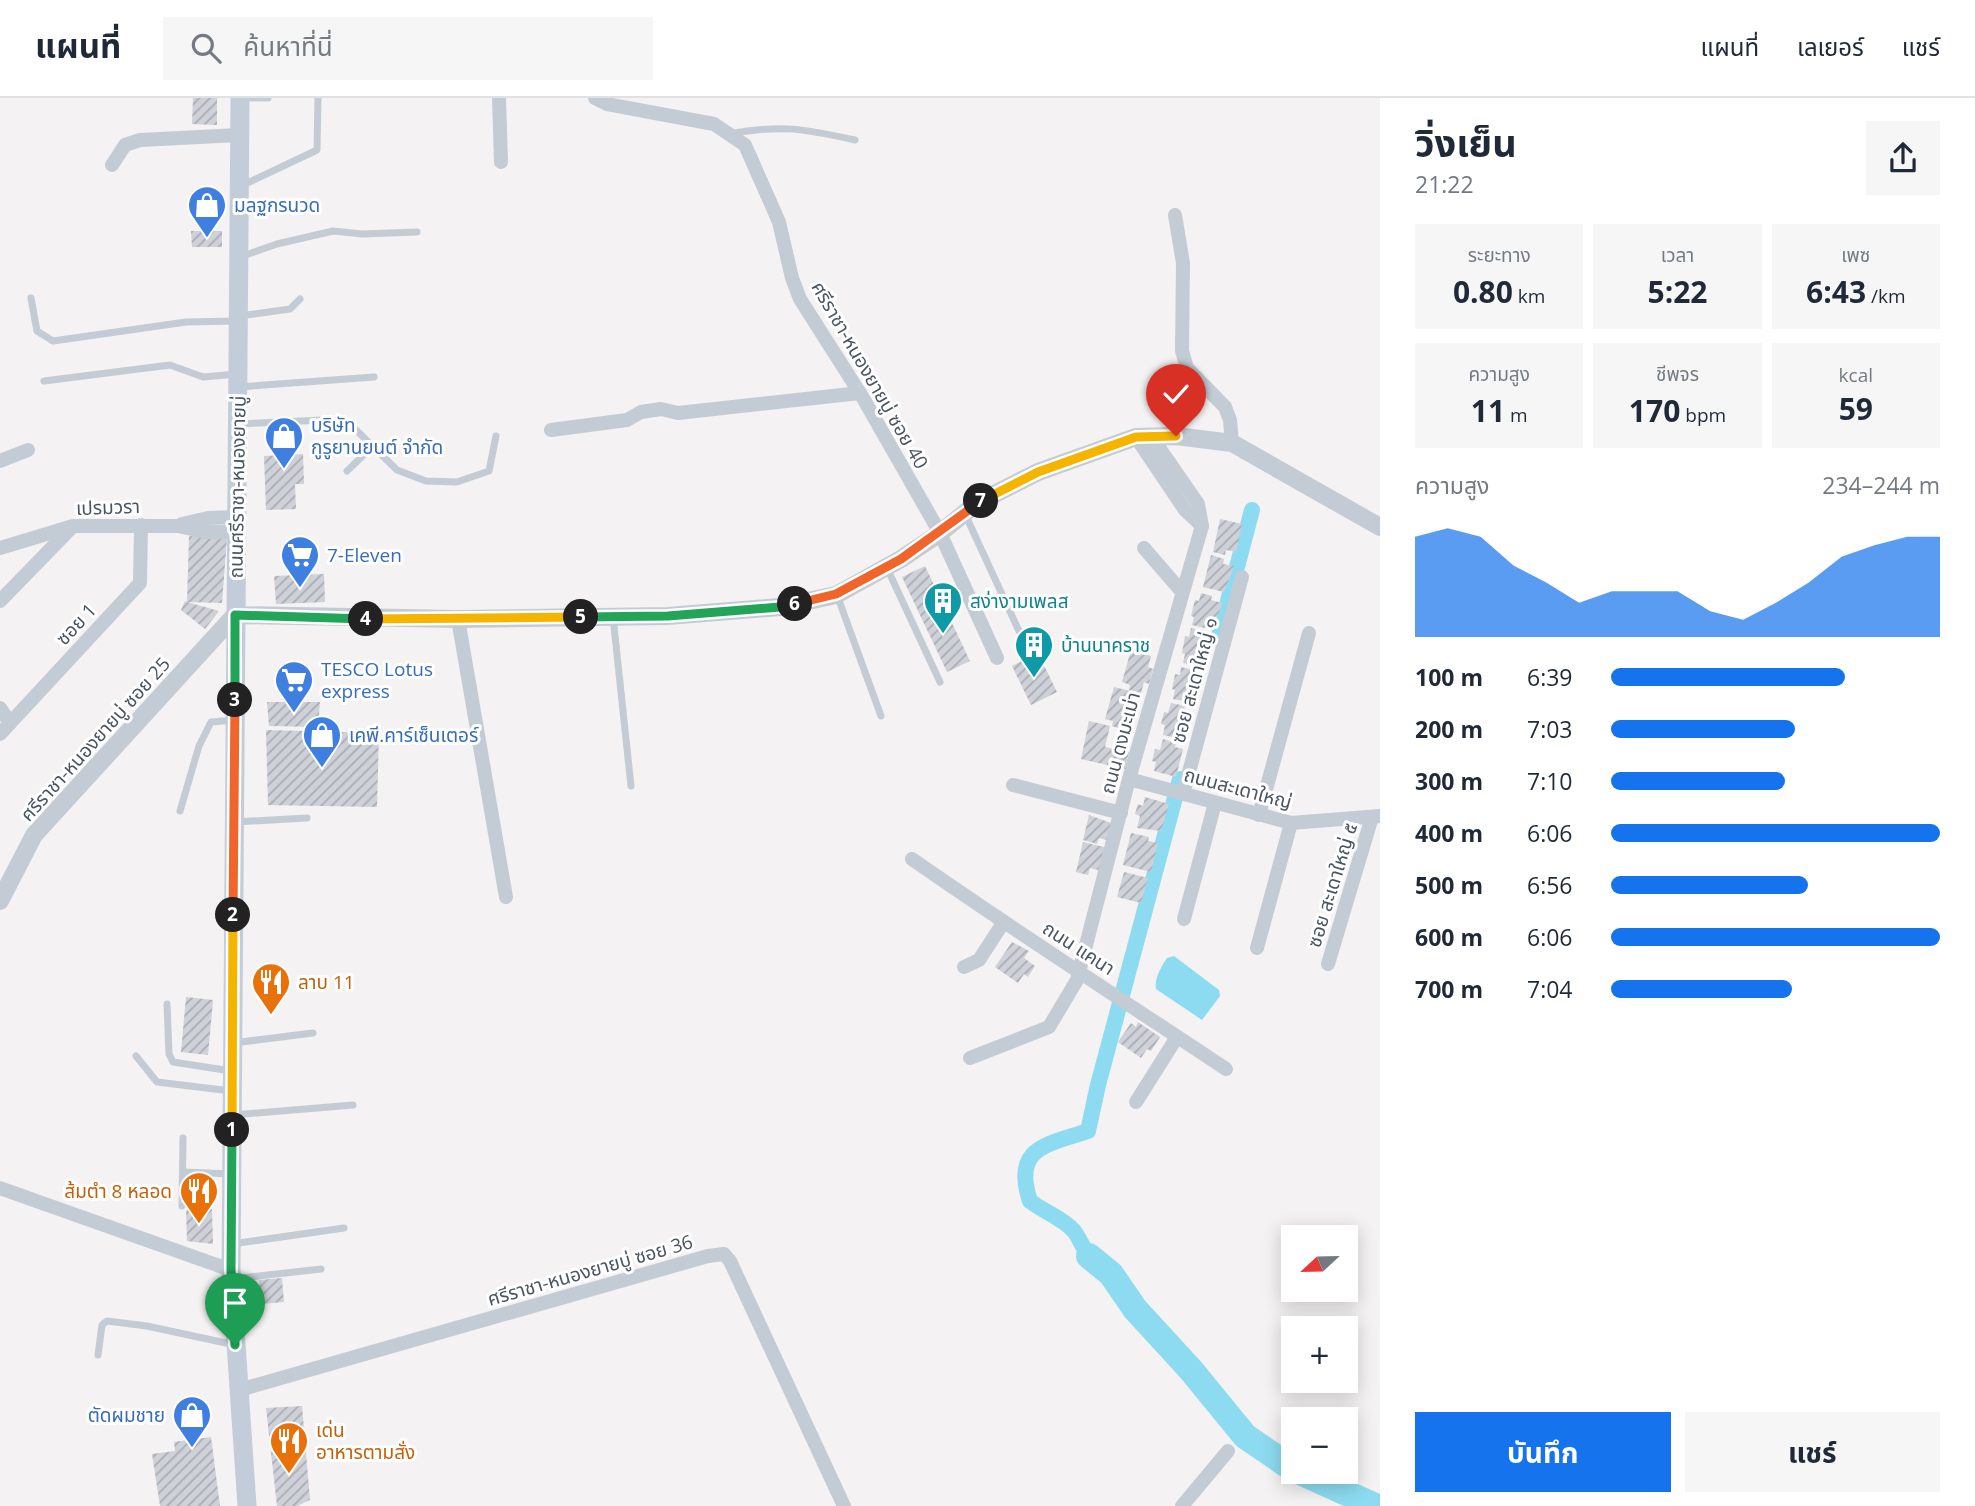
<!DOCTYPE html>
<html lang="th">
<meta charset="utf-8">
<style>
:root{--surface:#fff;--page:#f6f6f7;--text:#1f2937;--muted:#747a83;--line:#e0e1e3;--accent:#1473ed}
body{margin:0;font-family:"Open Sans","Noto Sans Thai",sans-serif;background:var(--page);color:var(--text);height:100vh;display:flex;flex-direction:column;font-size:26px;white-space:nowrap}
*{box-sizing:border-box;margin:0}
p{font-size:23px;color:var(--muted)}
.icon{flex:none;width:38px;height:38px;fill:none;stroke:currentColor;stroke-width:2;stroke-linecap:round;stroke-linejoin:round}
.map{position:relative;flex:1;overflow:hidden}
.sheet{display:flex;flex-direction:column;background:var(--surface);width:595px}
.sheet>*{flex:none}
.needle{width:46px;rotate:248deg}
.fabs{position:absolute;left:1281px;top:1127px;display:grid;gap:14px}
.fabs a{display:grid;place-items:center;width:77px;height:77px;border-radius:0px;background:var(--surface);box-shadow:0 4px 18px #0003;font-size:35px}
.pin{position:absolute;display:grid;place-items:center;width:60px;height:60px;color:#fff;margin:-72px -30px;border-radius:50% 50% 50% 0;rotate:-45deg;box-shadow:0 0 7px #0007}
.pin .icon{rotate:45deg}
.km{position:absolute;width:35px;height:35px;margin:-18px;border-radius:50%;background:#222;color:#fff;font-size:19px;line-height:35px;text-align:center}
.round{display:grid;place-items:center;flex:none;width:74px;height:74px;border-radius:0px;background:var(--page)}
.summary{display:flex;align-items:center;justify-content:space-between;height:119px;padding:0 35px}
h1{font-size:38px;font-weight:700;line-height:52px}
.figures{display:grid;grid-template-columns:repeat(3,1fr);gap:10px;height:119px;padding:7px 35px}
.figures div{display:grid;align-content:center;border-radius:0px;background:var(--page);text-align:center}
.figures b{font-size:30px;font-weight:700}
.figures small{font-size:19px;font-weight:400}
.figures p{font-size:19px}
.chart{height:196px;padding:14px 35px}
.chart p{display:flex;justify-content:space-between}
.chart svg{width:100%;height:126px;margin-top:7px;fill:var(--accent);opacity:.7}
.button{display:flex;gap:14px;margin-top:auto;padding:14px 35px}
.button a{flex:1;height:80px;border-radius:0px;background:var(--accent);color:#fff;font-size:28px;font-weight:700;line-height:80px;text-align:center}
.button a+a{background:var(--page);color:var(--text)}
ul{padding:0 35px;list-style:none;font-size:23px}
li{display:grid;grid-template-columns:112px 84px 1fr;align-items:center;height:52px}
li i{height:18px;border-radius:9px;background:var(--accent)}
header{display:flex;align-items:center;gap:42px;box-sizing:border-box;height:98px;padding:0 35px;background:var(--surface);border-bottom:2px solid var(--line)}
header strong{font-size:33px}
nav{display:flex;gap:38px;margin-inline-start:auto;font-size:24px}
.search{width:490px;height:63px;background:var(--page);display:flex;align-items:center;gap:18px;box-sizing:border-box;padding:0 24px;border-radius:0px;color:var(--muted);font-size:26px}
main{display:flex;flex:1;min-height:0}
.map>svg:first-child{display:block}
</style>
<header>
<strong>แผนที่</strong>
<div class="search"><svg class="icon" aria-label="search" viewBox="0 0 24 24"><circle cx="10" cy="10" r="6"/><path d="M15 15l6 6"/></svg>ค้นหาที่นี่</div>
<nav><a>แผนที่</a><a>เลเยอร์</a><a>แชร์</a></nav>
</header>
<main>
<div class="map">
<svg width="1380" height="1408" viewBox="0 0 1380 1408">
<defs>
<pattern id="building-hatch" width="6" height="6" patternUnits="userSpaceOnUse" patternTransform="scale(1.75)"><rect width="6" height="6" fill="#ced1d7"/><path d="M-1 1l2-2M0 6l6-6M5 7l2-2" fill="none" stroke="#a9acb2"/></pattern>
</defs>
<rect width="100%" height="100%" fill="#f4f2f2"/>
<path fill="#8ddbf0" d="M1174,858L1219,892L1220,898L1202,922L1156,891C1154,881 1161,869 1167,860Z"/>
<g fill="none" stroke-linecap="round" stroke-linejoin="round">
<g stroke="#8ddbf0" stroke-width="16">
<path d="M1218,541L1252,412"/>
<path d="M1089,1158C1083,1150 1080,1141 1074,1133C1063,1120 1044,1114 1030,1103C1012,1049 1047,1047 1088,1033L1098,987L1180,681"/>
</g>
<g stroke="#8ddbf0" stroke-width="26">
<path d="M1089,1158L1111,1176L1135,1211L1191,1272L1245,1338L1293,1371"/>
<path d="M1300,1374L1375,1408"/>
</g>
</g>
<g fill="url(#building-hatch)">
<path d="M193,0H217V27L192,26Z"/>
<path d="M191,133H222V149H192Z"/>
<path d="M303,356L304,386H295L296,411L266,412L264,358Z"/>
<path d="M1220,421L1242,426L1236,454L1226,452L1225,457L1213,454Z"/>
<path d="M189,438L227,440L222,505L187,504Z"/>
<path d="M1211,457L1224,461L1223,466L1234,468L1224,494L1203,489Z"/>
<path d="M925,468L970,563L947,574L902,479Z"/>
<path d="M324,476L325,504L276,506L274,478Z"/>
<path d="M1201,495L1212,498L1211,502L1222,505L1213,532L1192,527L1194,519L1191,518L1195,502L1199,503Z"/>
<path d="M185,503L187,504L219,513L205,531L181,512Z"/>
<path d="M1191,530L1204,533L1203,539L1214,541L1207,570L1183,565L1185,556L1182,555L1185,538L1189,539Z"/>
<path d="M1131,552L1151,558L1148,569L1153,571L1149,586L1144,584L1141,595L1129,592L1130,587L1122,584Z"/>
<path d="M1038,555L1057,594L1031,607L1012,568Z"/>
<path d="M1181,569L1193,572L1192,576L1201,578L1194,605L1173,601L1175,592L1172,591L1175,576L1180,577Z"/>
<path d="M1114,589L1134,594L1131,606L1136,607L1132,622L1127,621L1124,632L1112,628L1113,623L1105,621Z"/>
<path d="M267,604H320L318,629L269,628Z"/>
<path d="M1171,605L1185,608L1184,612L1191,614L1185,642L1163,637L1165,627L1161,626L1164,614L1168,615Z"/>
<path d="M1089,623L1110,628L1105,649L1129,654L1125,671L1081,661Z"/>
<path d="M266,632L379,635L377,709L268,707Z"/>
<path d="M1163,641L1176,645L1175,649L1183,651L1176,679L1154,673L1156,664L1152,663L1155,651L1160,652Z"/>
<path d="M1145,699L1169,706L1161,733L1137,730L1140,718L1135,716L1138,706L1143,708Z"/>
<path d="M1089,717L1111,725L1110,743L1099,740L1097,746L1083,742Z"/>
<path d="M1131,735L1149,739L1148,743L1158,745L1151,774L1123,767Z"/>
<path d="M1083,744L1108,750L1102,773L1090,770L1088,777L1076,774Z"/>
<path d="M1124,774L1148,780L1141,805L1117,799Z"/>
<path d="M1012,844L1029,853L1024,860L1035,868L1028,879L1024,876L1018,885L995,869Z"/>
<path d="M186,899L213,902L208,957L181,954Z"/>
<path d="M1138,924L1160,939L1151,953L1147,951L1141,960L1118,944L1131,925L1136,929Z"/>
<path d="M212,1111L213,1146L187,1143L186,1112Z"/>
<path d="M282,1180L284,1204L261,1206L259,1182Z"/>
<path d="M302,1308L310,1402L297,1408H277L266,1310Z"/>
<path d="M211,1339L220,1408H160L152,1356L175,1353L174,1344Z"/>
</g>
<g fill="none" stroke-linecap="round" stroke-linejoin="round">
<g stroke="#c3ccd4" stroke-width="7">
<path d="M240,0H268"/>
<path d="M729,36C781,26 805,31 855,42"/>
<path d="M243,87L317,52L318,0"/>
<path d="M240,159L277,146L333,133L362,136L417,134"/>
<path d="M31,200L37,233L53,243L186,224L237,223"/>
<path d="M239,218L290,211L300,201"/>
<path d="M44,283L170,267L203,279L237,276"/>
<path d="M238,289L374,279"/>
<path d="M238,326L323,322L352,328L397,372L426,383L457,384L489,373L496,338"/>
<path d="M347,373L374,347"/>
<path d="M965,416L1019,533"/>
<path d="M887,470L940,584"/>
<path d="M837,497L881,618"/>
<path d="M613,519L631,688"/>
<path d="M180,713L199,648L211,624L234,622"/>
<path d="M235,724L307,720"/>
<path d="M167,906L169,956L173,964L231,973"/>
<path d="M233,945L313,935"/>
<path d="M136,958L157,984L231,993"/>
<path d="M233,1017L353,1007"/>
<path d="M183,1074L231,1076"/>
<path d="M182,1108L183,1040"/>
<path d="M232,1146L344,1130"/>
<path d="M232,1181L321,1171"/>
<path d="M98,1257L102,1227L107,1223L147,1228L235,1247"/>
</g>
<g stroke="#c3ccd4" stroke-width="14">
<path d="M499,0L501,64"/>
<path d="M595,0L607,6L714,26L745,47L779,124L792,180L800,201L863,300L940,435L997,560"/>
<path d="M112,67L125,47L140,42L239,37"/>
<path d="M1175,117L1183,165L1182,253L1187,270L1225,309L1230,322L1232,345"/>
<path d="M551,332L627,322L641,314L661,311L678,315L860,295"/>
<path d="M1136,339L1185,412L1202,428"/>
<path d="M0,363L28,352"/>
<path d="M182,426L208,420L237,419"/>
<path d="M0,450L73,428H178L205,434H237"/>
<path d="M1144,450L1182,494"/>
<path d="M0,503L72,429"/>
<path d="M458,521L506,799"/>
<path d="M0,610L10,625"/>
<path d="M0,636L140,485L141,427"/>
<path d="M1129,681L1291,725L1380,718"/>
<path d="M1013,687L1121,715"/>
<path d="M1183,696L1242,479"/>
<path d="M1259,717L1309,535"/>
<path d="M912,761C1015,833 1121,901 1226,971"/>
<path d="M1184,821L1215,705"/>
<path d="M1257,850L1291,725"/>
<path d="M1328,866L1372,719"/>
<path d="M964,869L979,862L1003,825"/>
<path d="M970,960L1049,929L1077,882L1129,681L1202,428L1198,406L1151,338"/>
<path d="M1136,1004L1177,939"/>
<path d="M0,1090L231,1172"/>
<path d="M239,1292L708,1158L724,1156L730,1163L844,1408"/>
<path d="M1182,1408L1228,1353"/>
</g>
<path stroke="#c3ccd4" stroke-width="18" d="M0,803L34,737L235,517L458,521L668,518L780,509L836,497L901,461L940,435L977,405L1038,374L1136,339L1176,338L1232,345L1380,429"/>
<path stroke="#c3cdd9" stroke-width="19" d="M240,0L231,1172L247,1408"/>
</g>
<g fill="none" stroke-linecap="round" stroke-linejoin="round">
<defs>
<path id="split-1" d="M232,1032L231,1172L235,1247"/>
<path id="split-2" d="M232,1032L233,817"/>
<path id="split-3" d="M233,817L235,602"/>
<path id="split-4" d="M235,602V517L366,521"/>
<path id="split-5" d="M366,521L581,519"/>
<path id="split-6" d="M581,519L668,518L780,509L795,506"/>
<path id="split-7" d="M795,506L836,496L901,461L981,403"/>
<path id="split-8" d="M981,403L1038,374L1136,339L1176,338"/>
</defs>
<use href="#split-1" stroke="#fff" stroke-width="14"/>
<use href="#split-2" stroke="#fff" stroke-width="14"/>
<use href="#split-3" stroke="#fff" stroke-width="14"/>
<use href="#split-4" stroke="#fff" stroke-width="14"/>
<use href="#split-5" stroke="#fff" stroke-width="14"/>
<use href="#split-6" stroke="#fff" stroke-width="14"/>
<use href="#split-7" stroke="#fff" stroke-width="14"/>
<use href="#split-8" stroke="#fff" stroke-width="14"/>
<use href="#split-1" stroke="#22a559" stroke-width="9"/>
<use href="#split-2" stroke="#f5b400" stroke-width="9"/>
<use href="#split-3" stroke="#f0652b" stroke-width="9"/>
<use href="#split-4" stroke="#22a559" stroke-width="9"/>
<use href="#split-5" stroke="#f5b400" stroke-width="9"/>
<use href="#split-6" stroke="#22a559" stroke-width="9"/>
<use href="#split-7" stroke="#f0652b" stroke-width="9"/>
<use href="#split-8" stroke="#f5b400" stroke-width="9"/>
</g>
<defs>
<symbol id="shop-pin" viewBox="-11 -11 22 30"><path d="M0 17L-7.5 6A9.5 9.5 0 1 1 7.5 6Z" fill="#3f7fe0" stroke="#fff"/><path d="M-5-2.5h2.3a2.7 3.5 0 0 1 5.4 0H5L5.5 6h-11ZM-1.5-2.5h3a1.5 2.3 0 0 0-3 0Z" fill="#fff"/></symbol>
<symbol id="supermarket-pin" viewBox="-11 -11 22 30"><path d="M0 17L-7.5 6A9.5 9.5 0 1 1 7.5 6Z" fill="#3f7fe0" stroke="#fff"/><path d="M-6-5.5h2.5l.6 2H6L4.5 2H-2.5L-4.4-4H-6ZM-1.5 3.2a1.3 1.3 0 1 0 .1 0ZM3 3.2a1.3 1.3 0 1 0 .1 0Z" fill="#fff"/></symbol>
<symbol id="building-pin" viewBox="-11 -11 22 30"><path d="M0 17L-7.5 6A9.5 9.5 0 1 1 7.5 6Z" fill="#0f9aa8" stroke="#fff"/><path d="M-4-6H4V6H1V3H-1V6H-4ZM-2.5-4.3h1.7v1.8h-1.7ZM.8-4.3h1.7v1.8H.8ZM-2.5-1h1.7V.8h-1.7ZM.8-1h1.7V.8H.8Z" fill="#fff"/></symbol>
<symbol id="restaurant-pin" viewBox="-11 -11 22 30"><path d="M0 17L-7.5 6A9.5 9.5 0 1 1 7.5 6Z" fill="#e8710a" stroke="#fff"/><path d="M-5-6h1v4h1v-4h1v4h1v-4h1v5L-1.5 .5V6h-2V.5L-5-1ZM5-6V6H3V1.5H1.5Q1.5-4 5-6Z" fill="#fff"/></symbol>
</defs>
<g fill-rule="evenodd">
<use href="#shop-pin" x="185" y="85" width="44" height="60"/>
<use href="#shop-pin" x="262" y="316" width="44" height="60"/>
<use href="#supermarket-pin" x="278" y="435" width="44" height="60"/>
<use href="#building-pin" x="921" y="481" width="44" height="60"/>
<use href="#building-pin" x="1012" y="525" width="44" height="60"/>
<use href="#supermarket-pin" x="272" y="560" width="44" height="60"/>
<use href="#shop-pin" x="300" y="615" width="44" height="60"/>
<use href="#restaurant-pin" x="249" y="862" width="44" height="60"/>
<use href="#restaurant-pin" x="177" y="1071" width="44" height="60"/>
<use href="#shop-pin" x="170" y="1295" width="44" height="60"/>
<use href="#restaurant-pin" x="267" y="1321" width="44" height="60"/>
</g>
<g text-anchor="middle" stroke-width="6" stroke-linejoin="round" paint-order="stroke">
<g font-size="19" fill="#366cbe" stroke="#fff" text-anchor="start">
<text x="234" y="114">มลฐกรนวด</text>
<text x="311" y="334">บริษัท<tspan x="311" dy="22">กูรูยานยนต์ จำกัด</tspan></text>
<text x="327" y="464">7-Eleven</text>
<text x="321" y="578">TESCO Lotus<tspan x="321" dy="22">express</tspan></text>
<text x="349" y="644">เคพี.คาร์เซ็นเตอร์</text>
<text x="165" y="1324" text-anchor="end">ตัดผมชาย</text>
</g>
<g font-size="19" fill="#495661" stroke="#fff">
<text transform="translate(870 277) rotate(60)" y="7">ศรีราชา-หนองยายบู่ ซอย 40</text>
<text transform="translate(237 389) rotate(-89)" y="7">ถนนศรีราชา-หนองยายบู่</text>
<text transform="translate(108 409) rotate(-2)" y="7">เปรมวรา</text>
<text transform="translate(76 526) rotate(-47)" y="7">ซอย 1</text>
<text transform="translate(1194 582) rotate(-75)" y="7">ซอย สะเดาใหญ่ ๑</text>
<text transform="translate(95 641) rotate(-48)" y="7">ศรีราชา-หนองยายบู่ ซอย 25</text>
<text transform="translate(1120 645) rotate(-75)" y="7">ถนน ดงมะเม่า</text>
<text transform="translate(1238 690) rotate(15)" y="7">ถนนสะเดาใหญ่</text>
<text transform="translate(1332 787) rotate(-73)" y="7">ซอย สะเดาใหญ่ ๕</text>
<text transform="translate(1079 850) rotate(33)" y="7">ถนน แคนา</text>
<text transform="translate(590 1172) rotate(-16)" y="7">ศรีราชา-หนองยายบู่ ซอย 36</text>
</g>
<g font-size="19" fill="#0d838f" stroke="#fff" text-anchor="start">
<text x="970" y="510">สง่างามเพลส</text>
<text x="1061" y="554">บ้านนาคราช</text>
</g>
<g font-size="19" fill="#c56008" stroke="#fff" text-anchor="start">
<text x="298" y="891">ลาบ 11</text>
<text x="172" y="1100" text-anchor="end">ส้มตำ 8 หลอด</text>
<text x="316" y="1339">เด่น<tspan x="316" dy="22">อาหารตามสั่ง</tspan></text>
</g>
</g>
</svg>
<div class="fabs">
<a><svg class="needle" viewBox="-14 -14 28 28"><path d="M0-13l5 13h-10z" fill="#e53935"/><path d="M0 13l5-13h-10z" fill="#747a83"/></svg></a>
<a>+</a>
<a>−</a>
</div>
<div class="pin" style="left:235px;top:1247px;background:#1e9e55"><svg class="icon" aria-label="arrive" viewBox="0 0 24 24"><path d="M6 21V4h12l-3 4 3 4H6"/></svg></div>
<div class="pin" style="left:1176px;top:338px;background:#d93025"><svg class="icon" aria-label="check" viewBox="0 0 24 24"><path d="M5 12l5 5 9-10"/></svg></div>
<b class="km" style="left:232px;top:1032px">1</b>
<b class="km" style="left:233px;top:817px">2</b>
<b class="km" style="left:235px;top:602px">3</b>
<b class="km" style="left:366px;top:521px">4</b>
<b class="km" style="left:581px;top:519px">5</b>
<b class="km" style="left:795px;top:506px">6</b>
<b class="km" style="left:981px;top:403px">7</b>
</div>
<section class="sheet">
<div class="summary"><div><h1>วิ่งเย็น</h1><p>21:22</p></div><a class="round"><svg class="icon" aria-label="share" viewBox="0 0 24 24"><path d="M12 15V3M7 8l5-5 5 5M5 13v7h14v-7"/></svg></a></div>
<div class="figures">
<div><p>ระยะทาง</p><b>0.80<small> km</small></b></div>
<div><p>เวลา</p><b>5:22</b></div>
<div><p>เพซ</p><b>6:43<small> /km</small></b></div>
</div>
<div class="figures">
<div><p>ความสูง</p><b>11<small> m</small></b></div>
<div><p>ชีพจร</p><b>170<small> bpm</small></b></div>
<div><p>kcal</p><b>59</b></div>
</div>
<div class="chart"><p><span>ความสูง</span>234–244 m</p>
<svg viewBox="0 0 160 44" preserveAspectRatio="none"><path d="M0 44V9L10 6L20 9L30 19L40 25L50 32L60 28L70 28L80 28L90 35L100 38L110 32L120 25L130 16L140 12L150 9L160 9V44z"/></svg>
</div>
<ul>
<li><b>100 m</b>6:39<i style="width:71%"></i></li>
<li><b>200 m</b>7:03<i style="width:56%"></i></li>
<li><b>300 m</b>7:10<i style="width:53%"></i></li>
<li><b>400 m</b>6:06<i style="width:100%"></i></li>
<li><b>500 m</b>6:56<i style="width:60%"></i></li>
<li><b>600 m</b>6:06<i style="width:100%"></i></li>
<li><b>700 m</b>7:04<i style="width:55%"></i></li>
</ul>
<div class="button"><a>บันทึก</a><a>แชร์</a></div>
</section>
</main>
